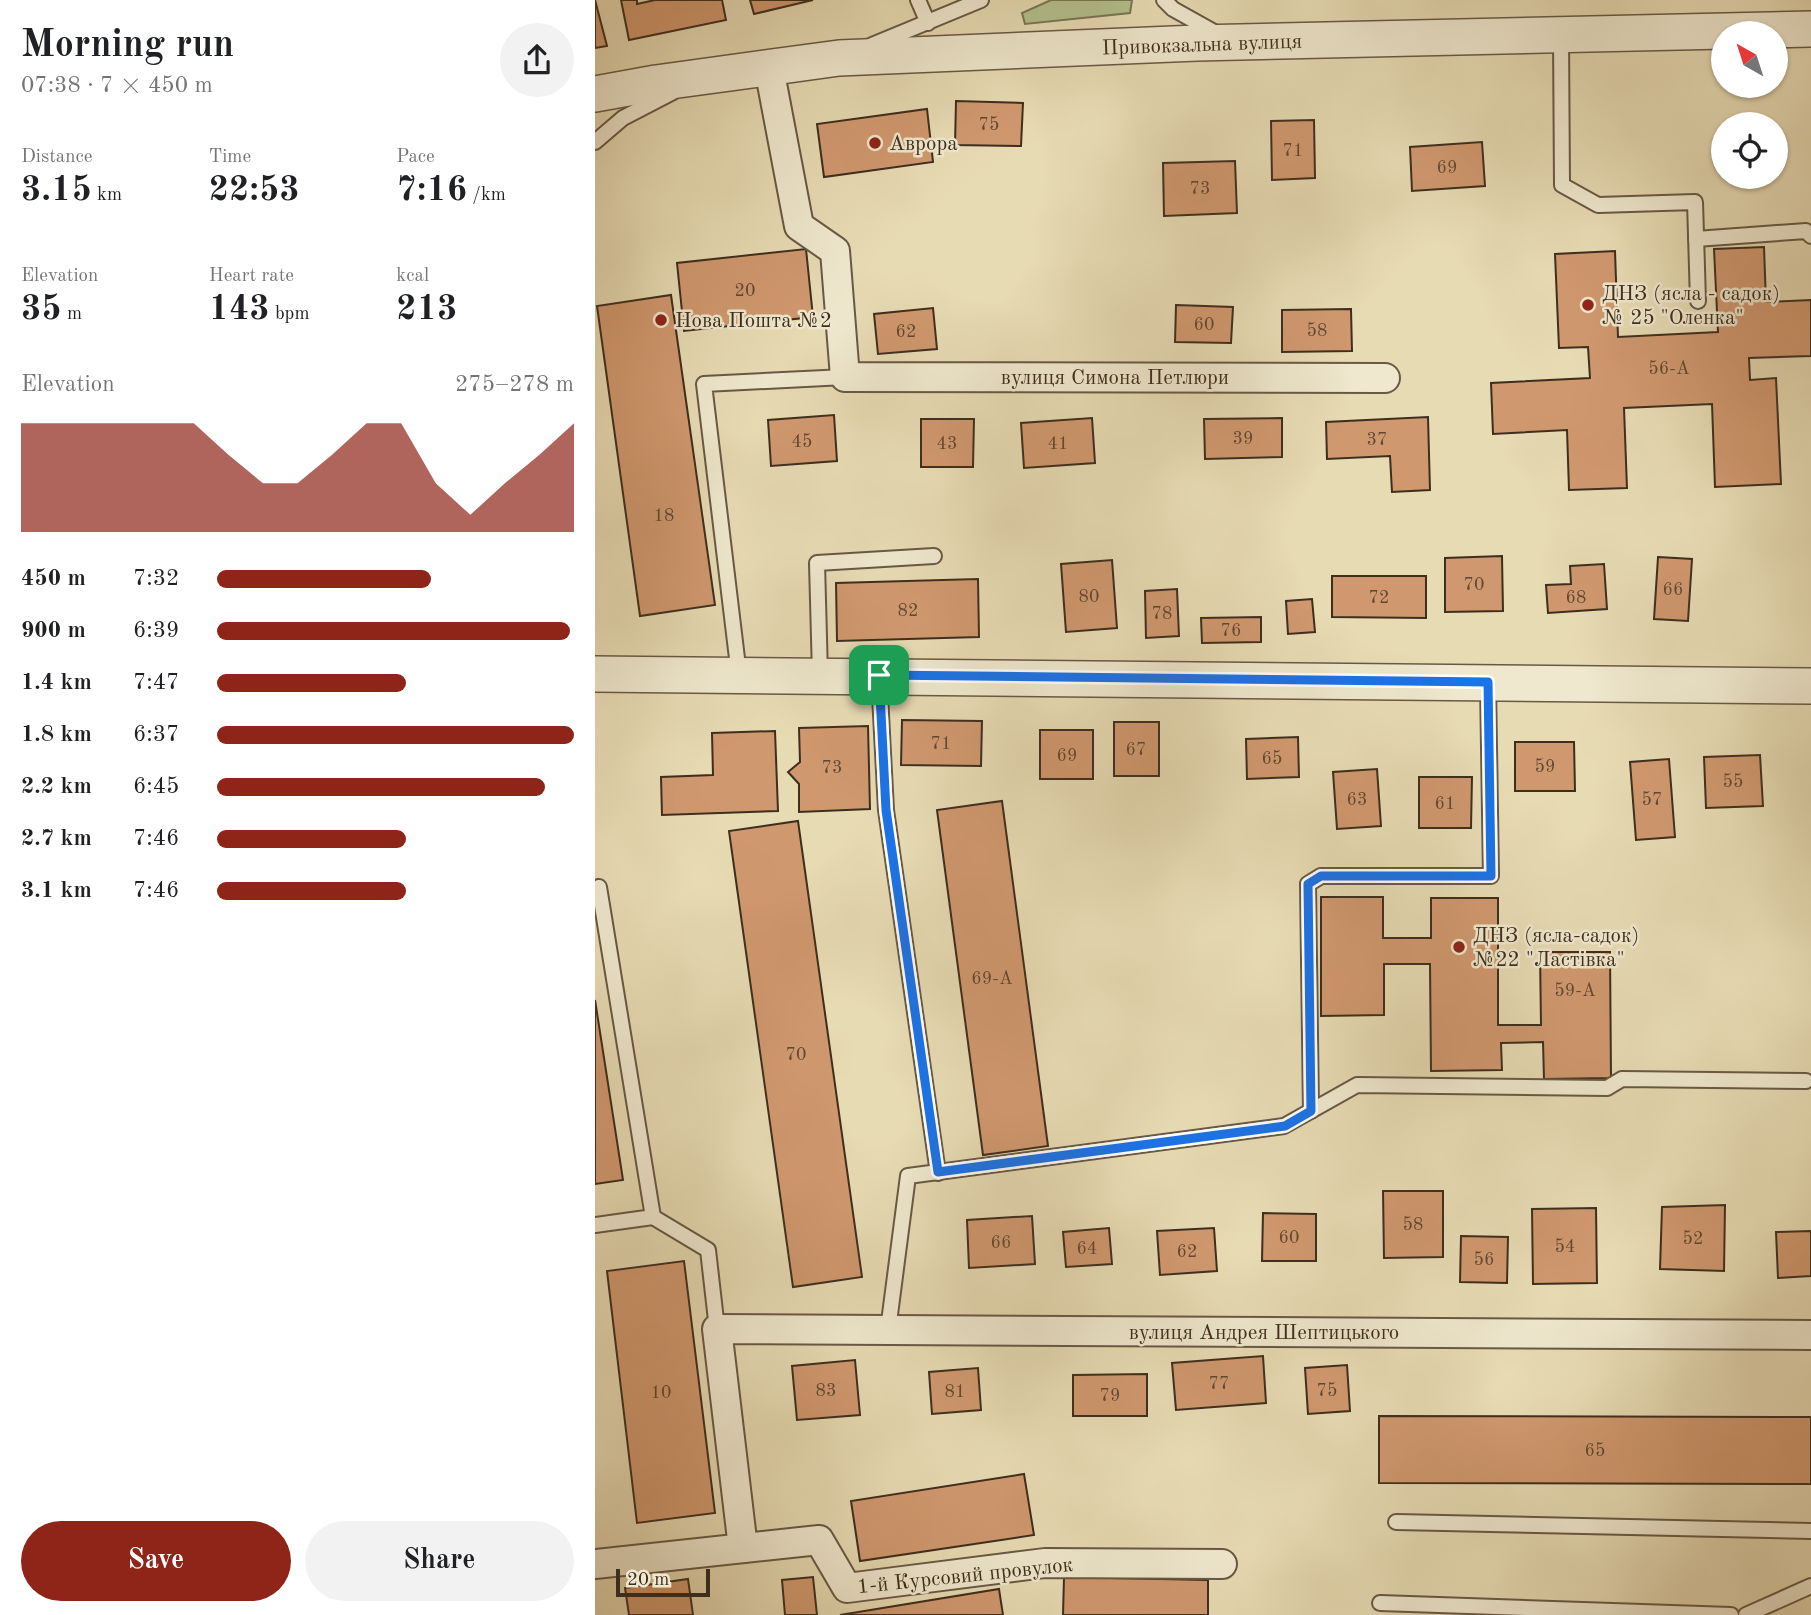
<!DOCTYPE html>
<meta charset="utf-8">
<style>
:root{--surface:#fff;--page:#f2f2f2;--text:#202124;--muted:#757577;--accent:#8f2418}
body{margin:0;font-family:"Old Standard TT",serif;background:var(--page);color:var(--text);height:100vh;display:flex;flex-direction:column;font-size:26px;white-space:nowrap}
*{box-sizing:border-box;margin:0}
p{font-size:23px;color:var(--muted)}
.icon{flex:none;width:38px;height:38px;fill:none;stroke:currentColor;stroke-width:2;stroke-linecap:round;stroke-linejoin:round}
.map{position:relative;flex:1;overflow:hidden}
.panel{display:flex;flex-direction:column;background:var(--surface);width:595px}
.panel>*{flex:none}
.needle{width:46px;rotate:321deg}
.fabs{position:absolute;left:1116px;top:21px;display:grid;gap:14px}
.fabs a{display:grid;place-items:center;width:77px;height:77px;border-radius:50%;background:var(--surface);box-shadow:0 2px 5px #0004;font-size:35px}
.scale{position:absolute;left:21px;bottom:18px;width:94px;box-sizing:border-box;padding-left:7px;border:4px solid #3e2e1e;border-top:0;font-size:19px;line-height:24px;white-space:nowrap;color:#3e2e1e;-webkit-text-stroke:5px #efe8ce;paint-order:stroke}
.pin{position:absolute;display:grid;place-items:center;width:60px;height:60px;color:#fff;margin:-30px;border-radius:14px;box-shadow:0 4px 10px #0006}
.round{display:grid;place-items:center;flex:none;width:74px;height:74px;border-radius:37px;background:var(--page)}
.overview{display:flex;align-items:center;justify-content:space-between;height:119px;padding:0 21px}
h1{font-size:38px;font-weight:700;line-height:52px}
.metrics{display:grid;grid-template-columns:repeat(3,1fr);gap:10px;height:119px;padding:7px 21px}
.metrics div{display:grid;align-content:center}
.metrics b{font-size:35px;font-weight:700}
.metrics small{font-size:19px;font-weight:400}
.metrics p{font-size:19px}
.chart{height:196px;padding:14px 21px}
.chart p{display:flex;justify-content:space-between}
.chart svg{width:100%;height:126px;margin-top:7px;fill:var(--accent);opacity:.7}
.action{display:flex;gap:14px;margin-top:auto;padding:14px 21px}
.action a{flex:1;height:80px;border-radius:42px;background:var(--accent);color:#fff;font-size:28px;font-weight:700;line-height:80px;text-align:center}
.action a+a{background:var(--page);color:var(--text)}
ul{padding:0 21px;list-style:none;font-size:23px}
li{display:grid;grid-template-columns:112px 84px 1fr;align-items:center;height:52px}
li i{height:18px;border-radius:9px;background:var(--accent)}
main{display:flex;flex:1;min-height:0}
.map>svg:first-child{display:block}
</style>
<main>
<section class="panel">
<div class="overview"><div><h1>Morning run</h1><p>07:38 · 7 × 450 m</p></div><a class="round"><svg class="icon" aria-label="share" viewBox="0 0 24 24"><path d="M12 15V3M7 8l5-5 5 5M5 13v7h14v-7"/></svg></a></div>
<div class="metrics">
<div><p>Distance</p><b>3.15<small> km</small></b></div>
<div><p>Time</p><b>22:53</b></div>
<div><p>Pace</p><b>7:16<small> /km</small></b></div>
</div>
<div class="metrics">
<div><p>Elevation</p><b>35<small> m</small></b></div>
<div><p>Heart rate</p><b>143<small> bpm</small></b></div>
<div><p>kcal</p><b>213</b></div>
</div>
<div class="chart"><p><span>Elevation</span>275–278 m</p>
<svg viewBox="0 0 160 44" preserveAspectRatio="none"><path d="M0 44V6L10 6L20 6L30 6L40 6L50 6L60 17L70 27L80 27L90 17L100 6L110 6L120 27L130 38L140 27L150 17L160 6V44z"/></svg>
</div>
<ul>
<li><b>450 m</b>7:32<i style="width:60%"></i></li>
<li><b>900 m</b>6:39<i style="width:99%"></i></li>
<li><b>1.4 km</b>7:47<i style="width:53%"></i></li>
<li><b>1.8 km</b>6:37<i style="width:100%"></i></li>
<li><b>2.2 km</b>6:45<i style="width:92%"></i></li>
<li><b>2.7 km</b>7:46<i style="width:53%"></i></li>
<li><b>3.1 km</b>7:46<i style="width:53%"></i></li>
</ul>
<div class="action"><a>Save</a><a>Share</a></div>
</section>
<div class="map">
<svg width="1216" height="1615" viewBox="0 0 1216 1615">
<rect width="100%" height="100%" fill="#e7dbb4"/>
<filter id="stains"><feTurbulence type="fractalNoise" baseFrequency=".00286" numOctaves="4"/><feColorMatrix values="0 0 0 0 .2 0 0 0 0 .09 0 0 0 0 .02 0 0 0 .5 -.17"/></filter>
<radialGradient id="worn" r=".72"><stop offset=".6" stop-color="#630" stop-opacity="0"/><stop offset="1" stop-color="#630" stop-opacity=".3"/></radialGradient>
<path fill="#b4c08e" stroke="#797756" stroke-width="2" d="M456,0H537L535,13L430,24L427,13Z"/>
<g fill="#d0986f" stroke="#3e2e1e" stroke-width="2">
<path d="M0,0L12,46L0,48Z"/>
<path d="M26,0H42V4L60,0H127L131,20L34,40Z"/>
<path d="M155,0H218L159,14Z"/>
<path d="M361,101L428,103L426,146L360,145Z"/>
<path d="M332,109L338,162L229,177L222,124Z"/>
<path d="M719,120L720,178L677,180L676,121Z"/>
<path d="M887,142L890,186L817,191L815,147Z"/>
<path d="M640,161L642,213L569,216L568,163Z"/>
<path d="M1169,247L1171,302L1216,300V356L1154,358L1155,380L1181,378L1186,484L1120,487L1117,404L1029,408L1032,488L974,490L972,430L898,434L896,383L995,378L993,347L964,348L960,254L1020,251L1023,337L1123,332L1119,249Z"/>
<path d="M211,249L218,317L89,331L82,263Z"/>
<path d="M76,295L120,605L45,616L2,306Z"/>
<path d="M581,305L638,307L636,343L580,342Z"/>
<path d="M338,308L342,349L283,354L279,314Z"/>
<path d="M756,309L757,351L687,352V310Z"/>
<path d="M239,415L242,461L176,466L173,420Z"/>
<path d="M833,417L835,490L797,492L795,456L732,459L731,422Z"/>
<path d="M497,418L500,463L429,468L426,423Z"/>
<path d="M687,418V457L610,459L609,419Z"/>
<path d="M326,419H379L378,467H326Z"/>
<path d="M907,556L908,611L850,612V558Z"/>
<path d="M1063,557L1097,559L1093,621L1059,619Z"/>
<path d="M517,560L522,628L471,632L466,564Z"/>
<path d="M1009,564L1012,609L953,613L951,585L976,584L975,566Z"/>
<path d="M737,576H831V618L737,617Z"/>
<path d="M383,579L384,637L242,641L241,583Z"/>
<path d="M582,589L584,636L551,638L550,591Z"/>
<path d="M717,599L720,632L693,634L691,601Z"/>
<path d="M666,617V642L607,643L606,618Z"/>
<path d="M307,720L387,721L386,766L306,765Z"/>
<rect x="519" y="722" width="45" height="54"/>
<path d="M273,726L275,809L204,812V784L193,772L205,762L204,728Z"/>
<rect x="445" y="730" width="53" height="49"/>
<path d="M180,731L183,811L67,815L66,777L118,775L117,733Z"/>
<path d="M703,737L704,777L652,779L651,739Z"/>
<path d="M920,742H979L980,791H920Z"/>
<path d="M1165,755L1168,806L1111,808L1109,757Z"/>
<path d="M1074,759L1080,837L1041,840L1035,762Z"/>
<path d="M782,769L786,826L742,829L738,772Z"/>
<path d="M824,777H877L876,828H824Z"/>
<path d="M407,801L453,1146L388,1155L342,810Z"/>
<path d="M203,821L267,1277L198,1287L134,831Z"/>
<path d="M726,897H788V938H836V898H903V1025H946L945,952H1015L1016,1078L949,1079L948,1042L906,1043L907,1070L836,1071L835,964H789V1015L726,1016Z"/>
<path d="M0,1000L28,1180L0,1184Z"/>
<path d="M788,1191H848V1257L789,1258Z"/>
<path d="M1130,1205L1129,1271L1065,1269L1067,1207Z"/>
<path d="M1001,1208L1002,1283L938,1284L937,1209Z"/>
<path d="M668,1213L721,1214V1261H667Z"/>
<path d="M437,1216L440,1264L374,1268L372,1220Z"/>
<path d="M514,1228L517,1264L471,1267L468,1232Z"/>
<path d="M619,1228L622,1271L565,1275L562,1231Z"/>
<path d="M1216,1231V1276L1183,1278L1181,1232Z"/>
<path d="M866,1236L913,1237L912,1283L865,1282Z"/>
<path d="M89,1261L120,1513L42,1523L12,1271Z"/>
<path d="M668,1356L671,1403L581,1410L577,1363Z"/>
<path d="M260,1360L265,1415L202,1420L197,1366Z"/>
<path d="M752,1365L755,1411L713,1414L710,1368Z"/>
<path d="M383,1368L386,1410L337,1414L334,1372Z"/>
<path d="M552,1374V1416H478V1375Z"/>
<path d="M784,1416L1216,1417V1484L784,1483Z"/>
<path d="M429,1474L439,1535L265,1561L256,1501Z"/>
<path d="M218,1577L222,1615H190L187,1580Z"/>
<path d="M469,1577L613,1580V1615H468Z"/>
<path d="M93,1579L98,1615H34L30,1588Z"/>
<path d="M404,1589L408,1615H245Z"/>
</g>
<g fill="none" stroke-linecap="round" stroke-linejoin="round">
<defs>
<g id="service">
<path d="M323,0L333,23"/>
<path d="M569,0L578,9L621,33"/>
<path d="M966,35L967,185L1003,205L1100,202L1103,301"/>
<path d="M277,45L386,0"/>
<path d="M0,142L28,118L78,92"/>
<path d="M1101,239L1211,231L1216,236"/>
<path d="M144,675L109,384L250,377"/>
<path d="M225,675L222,563L339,556"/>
<path d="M284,676L291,810L343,1173"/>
<path d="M716,1111L713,884L726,876H896L893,683"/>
<path d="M58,1217L113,1250L122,1329"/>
<path d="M0,1225L58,1217L4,887"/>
<path d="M293,1330L313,1176L689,1126L762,1085L1012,1088L1027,1079L1211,1081"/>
<path d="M801,1522L1216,1531"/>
<path d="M785,1603L1136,1615"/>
<path d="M1151,1615L1216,1586"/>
</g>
<g id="minor">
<path d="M174,68L204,226L240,251L250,377L790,378"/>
<path d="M148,1548L122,1329L1216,1335"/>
<path d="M0,1564L224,1540L252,1588L450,1563L627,1564"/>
</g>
<g id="tertiary">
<path d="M0,94L61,83L244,58L602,43L1216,29"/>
<path d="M0,674L1216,686"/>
</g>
</defs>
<use href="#service" stroke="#685944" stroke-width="18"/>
<use href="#minor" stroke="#685944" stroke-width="32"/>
<use href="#tertiary" stroke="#685944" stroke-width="38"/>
<use href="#service" stroke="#efe8ce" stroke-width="14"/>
<use href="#minor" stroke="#efe8ce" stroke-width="28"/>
<use href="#tertiary" stroke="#efe8ce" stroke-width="35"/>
</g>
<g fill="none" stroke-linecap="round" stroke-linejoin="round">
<defs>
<path id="route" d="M284,675L893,682L896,876H726L713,884L716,1111L690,1126L343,1172L291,810Z"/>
</defs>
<use href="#route" stroke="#fff" stroke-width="14"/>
<use href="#route" stroke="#1a73e8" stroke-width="9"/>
</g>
<g fill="#8f2418" stroke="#efe8ce" stroke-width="2.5">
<circle cx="280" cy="143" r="7"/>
<circle cx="993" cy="305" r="7"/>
<circle cx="66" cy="320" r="7"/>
<circle cx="864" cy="947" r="7"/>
</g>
<g text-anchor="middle" stroke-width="5" stroke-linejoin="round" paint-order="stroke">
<g font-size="18" fill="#624832">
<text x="394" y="130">75</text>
<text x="698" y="156">71</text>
<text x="852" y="173">69</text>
<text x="605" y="194">73</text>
<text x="150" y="296">20</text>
<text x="609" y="330">60</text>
<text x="722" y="336">58</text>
<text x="311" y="337">62</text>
<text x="1074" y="374">56-А</text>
<text x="648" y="444">39</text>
<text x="782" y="445">37</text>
<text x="207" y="447">45</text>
<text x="352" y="449">43</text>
<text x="463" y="449">41</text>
<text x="69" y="521">18</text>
<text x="879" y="590">70</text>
<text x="1078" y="595">66</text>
<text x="494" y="602">80</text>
<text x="784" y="603">72</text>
<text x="981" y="603">68</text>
<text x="313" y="616">82</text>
<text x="567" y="619">78</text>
<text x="636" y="636">76</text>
<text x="346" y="749">71</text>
<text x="541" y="755">67</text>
<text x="472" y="761">69</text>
<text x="677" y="764">65</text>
<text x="950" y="772">59</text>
<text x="237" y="773">73</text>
<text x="1138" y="787">55</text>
<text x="762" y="805">63</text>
<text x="1057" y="805">57</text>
<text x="850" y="809">61</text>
<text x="397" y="984">69-А</text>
<text x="980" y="996">59-А</text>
<text x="201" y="1060">70</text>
<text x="818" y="1230">58</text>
<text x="694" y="1243">60</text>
<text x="1098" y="1244">52</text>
<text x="406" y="1248">66</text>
<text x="970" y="1252">54</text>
<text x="492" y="1254">64</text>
<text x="592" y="1257">62</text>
<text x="889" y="1265">56</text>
<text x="624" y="1389">77</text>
<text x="231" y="1396">83</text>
<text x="732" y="1396">75</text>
<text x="360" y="1397">81</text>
<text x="66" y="1398">10</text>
<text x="515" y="1401">79</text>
<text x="1000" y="1456">65</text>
</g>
<g font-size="21" fill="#3e2e1e" stroke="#efe8ce">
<text transform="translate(607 44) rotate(-2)" y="7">Привокзальна вулиця</text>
<text x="520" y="384">вулиця Симона Петлюри</text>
<text x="669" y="1339">вулиця Андрея Шептицького</text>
<text transform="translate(370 1575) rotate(-6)" y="7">1-й Курсовий провулок</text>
</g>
<g font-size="21" fill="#3e2e1e" stroke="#efe8ce" text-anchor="start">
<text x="294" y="150">Аврора</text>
<text x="1007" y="300">ДНЗ (ясла - садок)<tspan x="1007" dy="24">№ 25 "Оленка"</tspan></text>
<text x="80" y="327">Нова Пошта №2</text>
<text x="878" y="942">ДНЗ (ясла-садок)<tspan x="878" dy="24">№22 "Ластівка"</tspan></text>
</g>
</g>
<rect width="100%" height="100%" filter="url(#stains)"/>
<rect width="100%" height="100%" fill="url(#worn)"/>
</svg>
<div class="fabs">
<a><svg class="needle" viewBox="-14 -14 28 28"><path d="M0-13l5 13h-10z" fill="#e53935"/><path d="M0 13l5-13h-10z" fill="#757577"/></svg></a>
<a><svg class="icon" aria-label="locate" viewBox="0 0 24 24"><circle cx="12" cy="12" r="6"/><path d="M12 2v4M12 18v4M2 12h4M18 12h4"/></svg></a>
</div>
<div class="scale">20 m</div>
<div class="pin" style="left:284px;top:675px;background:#1e9e55"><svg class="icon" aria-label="arrive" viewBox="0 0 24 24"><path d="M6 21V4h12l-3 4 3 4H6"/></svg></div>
</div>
</main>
